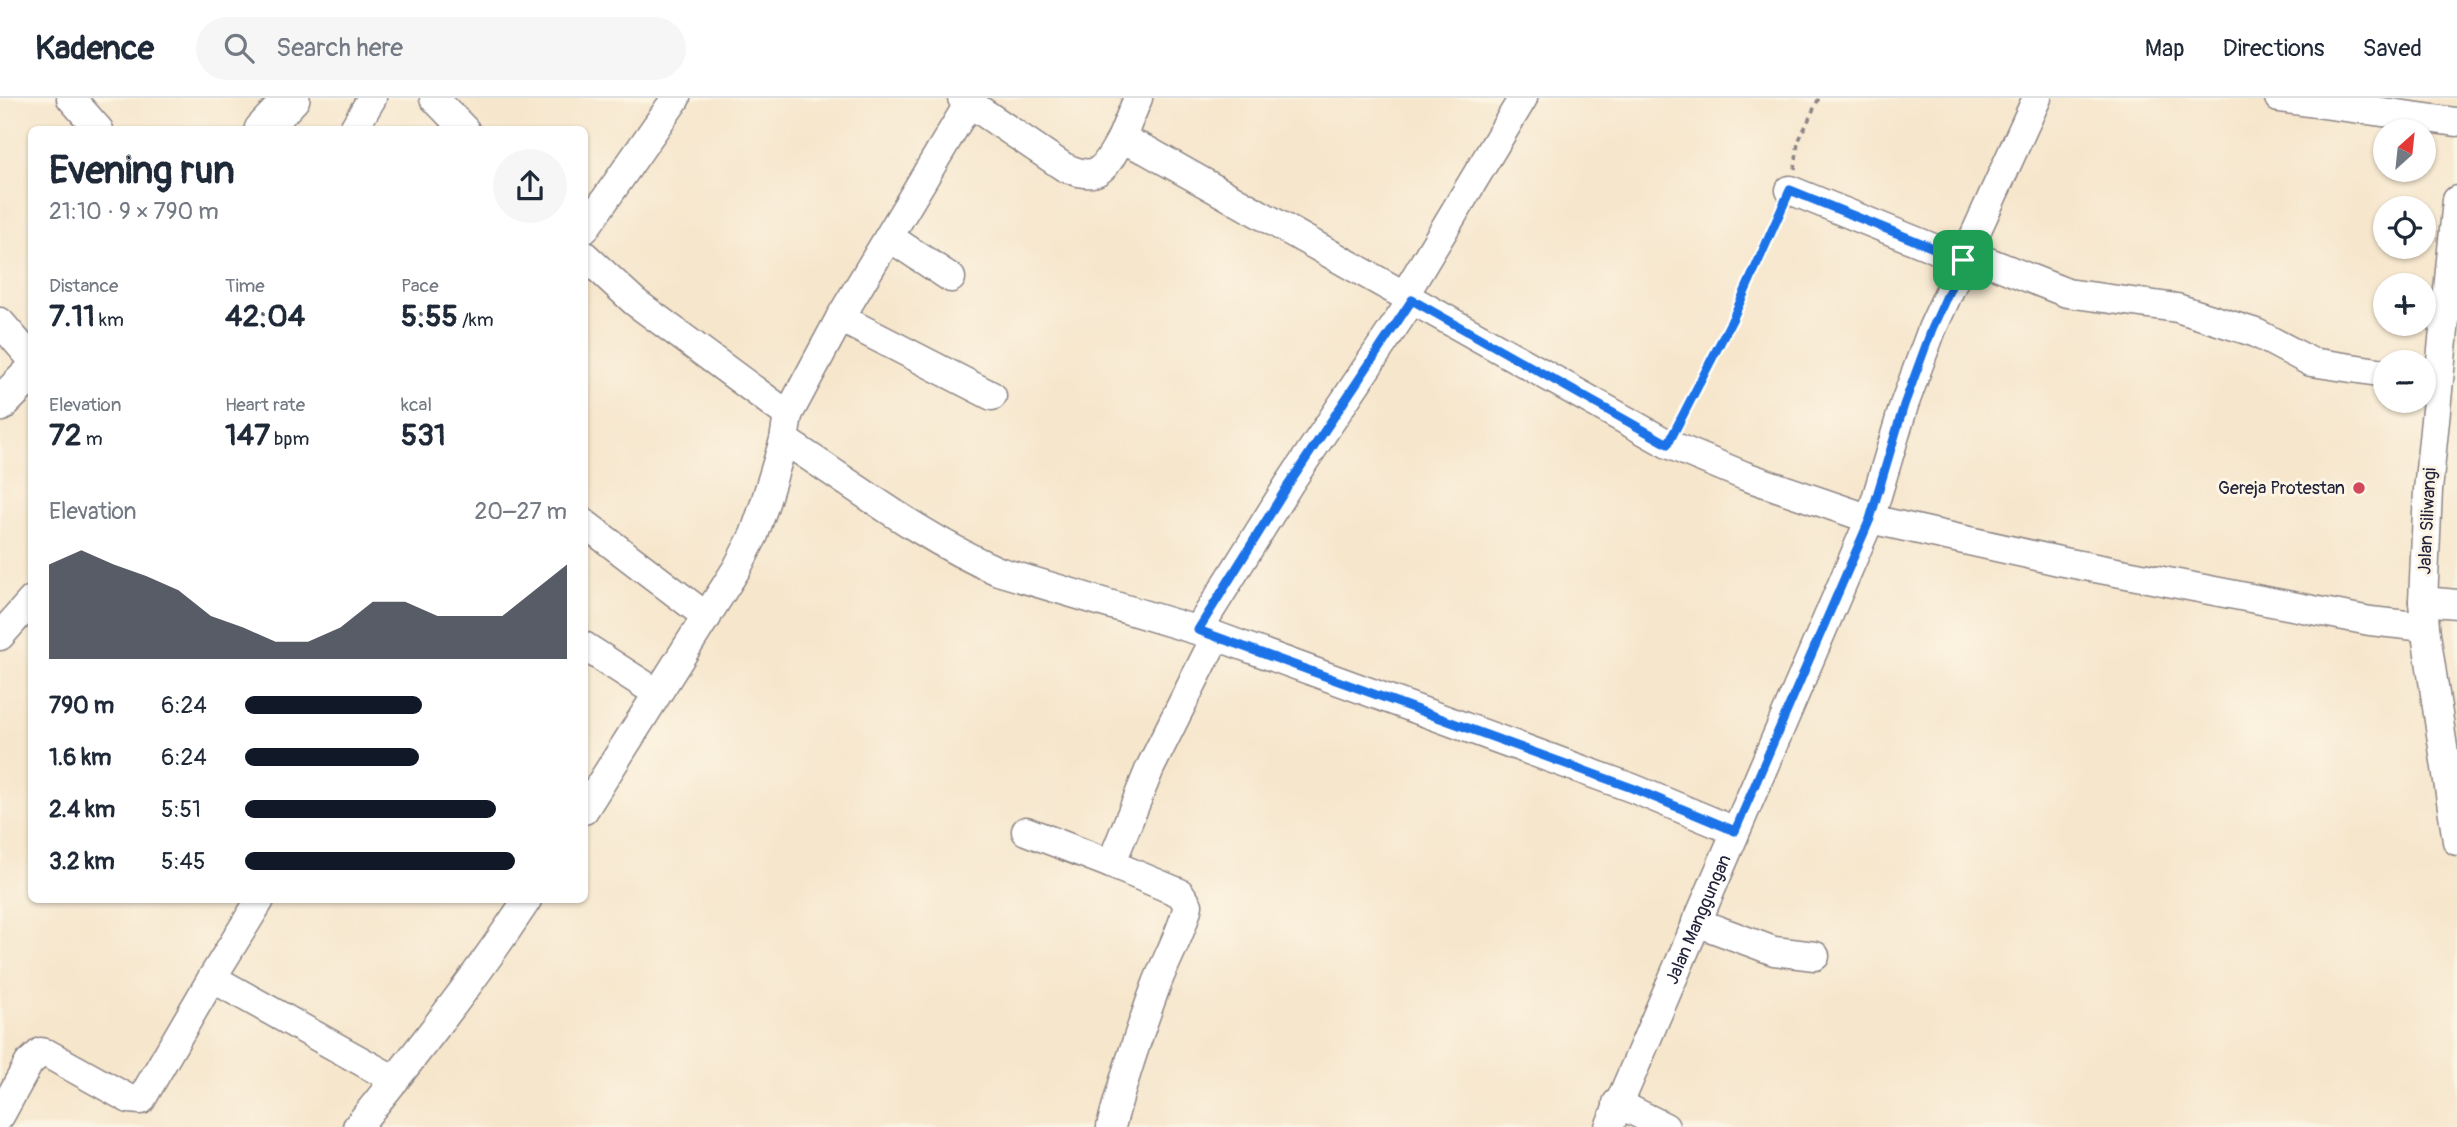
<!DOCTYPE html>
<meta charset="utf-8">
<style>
:root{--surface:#fff;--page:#f6f6f7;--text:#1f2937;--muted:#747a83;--line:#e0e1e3;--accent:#111827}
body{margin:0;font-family:Pangolin,sans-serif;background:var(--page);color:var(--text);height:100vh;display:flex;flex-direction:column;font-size:26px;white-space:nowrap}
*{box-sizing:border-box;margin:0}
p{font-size:23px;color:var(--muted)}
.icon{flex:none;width:38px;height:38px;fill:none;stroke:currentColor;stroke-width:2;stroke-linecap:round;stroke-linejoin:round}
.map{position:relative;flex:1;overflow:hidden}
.side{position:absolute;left:28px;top:28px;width:560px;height:777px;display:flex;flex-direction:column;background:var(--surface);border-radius:10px;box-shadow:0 2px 5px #0004}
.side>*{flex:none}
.needle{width:46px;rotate:27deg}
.fabs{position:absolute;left:2373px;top:21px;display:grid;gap:14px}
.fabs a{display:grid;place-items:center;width:63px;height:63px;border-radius:50%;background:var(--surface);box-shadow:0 2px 5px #0004;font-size:35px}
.pin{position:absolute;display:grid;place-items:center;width:60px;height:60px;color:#fff;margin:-30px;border-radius:14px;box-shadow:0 4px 10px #0006}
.round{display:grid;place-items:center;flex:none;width:74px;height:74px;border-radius:37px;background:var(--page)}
.overview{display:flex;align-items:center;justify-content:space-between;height:119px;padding:0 21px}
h1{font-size:38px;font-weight:700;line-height:52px}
.metrics{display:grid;grid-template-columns:repeat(3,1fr);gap:10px;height:119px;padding:7px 21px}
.metrics div{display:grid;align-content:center}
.metrics b{font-size:30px;font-weight:700}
.metrics small{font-size:19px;font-weight:400}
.metrics p{font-size:19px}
.chart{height:196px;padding:14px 21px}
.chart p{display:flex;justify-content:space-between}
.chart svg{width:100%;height:126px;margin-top:7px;fill:var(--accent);opacity:.7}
ul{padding:0 21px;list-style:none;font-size:23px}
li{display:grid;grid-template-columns:112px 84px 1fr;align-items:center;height:52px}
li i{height:18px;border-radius:9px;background:var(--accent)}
header{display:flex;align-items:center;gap:42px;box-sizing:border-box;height:98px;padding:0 35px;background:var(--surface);border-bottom:2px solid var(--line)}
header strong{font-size:33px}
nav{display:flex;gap:38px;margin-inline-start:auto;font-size:24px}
.search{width:490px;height:63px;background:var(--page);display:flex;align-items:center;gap:18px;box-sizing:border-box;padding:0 24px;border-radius:38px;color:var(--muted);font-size:26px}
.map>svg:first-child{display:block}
</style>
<header>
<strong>Kadence</strong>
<div class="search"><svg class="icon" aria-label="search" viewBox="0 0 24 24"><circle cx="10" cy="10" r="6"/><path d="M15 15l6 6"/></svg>Search here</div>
<nav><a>Map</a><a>Directions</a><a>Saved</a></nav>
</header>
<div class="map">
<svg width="2457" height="1029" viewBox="0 0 2457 1029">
<rect width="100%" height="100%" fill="#fcf5e5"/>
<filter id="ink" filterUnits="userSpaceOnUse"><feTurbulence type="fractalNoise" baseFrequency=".0143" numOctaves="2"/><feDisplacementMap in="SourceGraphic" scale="14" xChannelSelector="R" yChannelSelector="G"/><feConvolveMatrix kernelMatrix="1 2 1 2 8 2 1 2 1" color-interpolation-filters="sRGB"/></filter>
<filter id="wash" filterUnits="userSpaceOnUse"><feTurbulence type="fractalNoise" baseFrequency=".00686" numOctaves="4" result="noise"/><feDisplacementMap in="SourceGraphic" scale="28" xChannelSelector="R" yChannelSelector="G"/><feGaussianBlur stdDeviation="1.57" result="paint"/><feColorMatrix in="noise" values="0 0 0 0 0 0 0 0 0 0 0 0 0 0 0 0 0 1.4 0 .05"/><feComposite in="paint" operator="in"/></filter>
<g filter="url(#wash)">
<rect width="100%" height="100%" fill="#f6e6cc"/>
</g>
<g filter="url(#ink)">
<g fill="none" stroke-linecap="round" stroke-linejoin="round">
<defs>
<g id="minor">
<path d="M71,0L99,32"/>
<path d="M434,0L465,32"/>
<path d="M962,0L1064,69C1099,85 1105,70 1121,41L1146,52L1668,346L1745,378L1870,421L2059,463L2370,523L2425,529"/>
<path d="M2279,0L2456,24"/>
<path d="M353,32L372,0"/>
<path d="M1121,41L1138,0"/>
<path d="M1790,92L1963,162"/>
<path d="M2457,102L2428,392L2423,503L2425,529L2457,743"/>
<path d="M584,132L676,0"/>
<path d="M889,139L951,180"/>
<path d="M1966,155L2067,195L2177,210L2256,235L2311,264L2385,275"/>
<path d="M584,157L635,204L788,317"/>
<path d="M1404,198L1523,0"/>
<path d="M840,220L992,298"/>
<path d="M0,224L32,261"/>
<path d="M784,342C854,387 922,440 998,473L1216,538L1632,690L1735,733"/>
<path d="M584,425L707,519"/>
<path d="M2423,503L2457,506"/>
<path d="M1198,532L1289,386L1412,202"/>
<path d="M0,538L32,502"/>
<path d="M584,548L657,595"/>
<path d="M584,712L737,470L754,437L764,408L784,342L788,317L840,220L972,0"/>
<path d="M1026,733L1111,766"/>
<path d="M1696,824L1774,853L1815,858"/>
<path d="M212,880L260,802"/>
<path d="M1617,1005L1665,1029"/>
<path d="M0,1018L29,965L41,954L48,956L129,1001L141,1002L212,880L395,982"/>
<path d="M357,1029C417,955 475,881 527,802"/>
<path d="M1111,1029C1123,981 1139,935 1156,888C1166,861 1182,835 1188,807L1180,795L1111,766L1150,670L1216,538"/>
<path id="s1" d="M1609,1029L1870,421L1904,307L1932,231L2037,0"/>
</g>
<g id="major">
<path d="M262,32L292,0"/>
<path d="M0,306L32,274"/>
</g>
</defs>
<use href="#minor" stroke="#8c8484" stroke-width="31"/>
<use href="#major" stroke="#8c8484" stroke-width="38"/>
<g stroke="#8c8484" stroke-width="3.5" stroke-dasharray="5 5" stroke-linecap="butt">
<path d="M1795,71L1798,44L1819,0"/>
<path d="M1679,326L1733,220L1781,111"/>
</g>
<use href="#minor" stroke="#fff" stroke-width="28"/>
<use href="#major" stroke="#fff" stroke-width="35"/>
</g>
</g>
<g fill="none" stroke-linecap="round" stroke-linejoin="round" filter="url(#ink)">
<defs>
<path id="route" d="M1790,92L1963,162L1932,231L1904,307L1870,421L1735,733L1632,690L1198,532L1289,386L1412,202L1668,346L1733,220Z"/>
</defs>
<use href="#route" stroke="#fff" stroke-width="14"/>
<use href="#route" stroke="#1a73e8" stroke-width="9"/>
</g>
<circle fill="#d1495b" stroke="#fcf5e5" stroke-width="2.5" cx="2359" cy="390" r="7"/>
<g text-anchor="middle" stroke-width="6" stroke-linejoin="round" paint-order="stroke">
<g font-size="18" fill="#22223b" stroke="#fcf5e5" text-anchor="end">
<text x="2345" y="396">Gereja Protestan</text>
</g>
<g font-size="18" fill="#22223b" stroke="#fcf5e5">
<text transform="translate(2427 423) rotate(-87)" y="6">Jalan Siliwangi</text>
<text dy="6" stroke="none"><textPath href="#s1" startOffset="226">Jalan Manggungan</textPath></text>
</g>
</g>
</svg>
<div class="fabs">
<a><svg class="needle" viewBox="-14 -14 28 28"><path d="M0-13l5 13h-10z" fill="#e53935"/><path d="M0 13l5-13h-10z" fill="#747a83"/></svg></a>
<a><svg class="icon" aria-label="locate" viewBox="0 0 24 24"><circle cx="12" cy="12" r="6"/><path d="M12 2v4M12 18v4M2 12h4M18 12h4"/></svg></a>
<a>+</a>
<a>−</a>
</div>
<div class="pin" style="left:1963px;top:162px;background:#1e9e55"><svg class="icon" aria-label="arrive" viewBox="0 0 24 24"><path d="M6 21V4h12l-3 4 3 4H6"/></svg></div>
<section class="side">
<div class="overview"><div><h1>Evening run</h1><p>21:10 · 9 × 790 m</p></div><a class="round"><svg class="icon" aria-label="share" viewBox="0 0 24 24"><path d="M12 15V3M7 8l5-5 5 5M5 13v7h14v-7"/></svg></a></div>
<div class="metrics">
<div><p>Distance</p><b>7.11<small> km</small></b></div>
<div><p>Time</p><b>42:04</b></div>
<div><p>Pace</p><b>5:55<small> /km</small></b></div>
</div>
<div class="metrics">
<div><p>Elevation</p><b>72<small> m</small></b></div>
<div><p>Heart rate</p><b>147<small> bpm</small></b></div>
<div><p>kcal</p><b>531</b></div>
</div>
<div class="chart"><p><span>Elevation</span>20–27 m</p>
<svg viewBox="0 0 160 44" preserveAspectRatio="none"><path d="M0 44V11L10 6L20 11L30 15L40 20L50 29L60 33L70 38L80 38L90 33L100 24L110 24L120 29L130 29L140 29L150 20L160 11V44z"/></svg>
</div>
<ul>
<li><b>790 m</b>6:24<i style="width:55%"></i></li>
<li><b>1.6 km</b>6:24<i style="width:54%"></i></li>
<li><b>2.4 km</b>5:51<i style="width:78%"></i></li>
<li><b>3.2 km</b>5:45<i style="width:84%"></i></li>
</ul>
</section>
</div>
